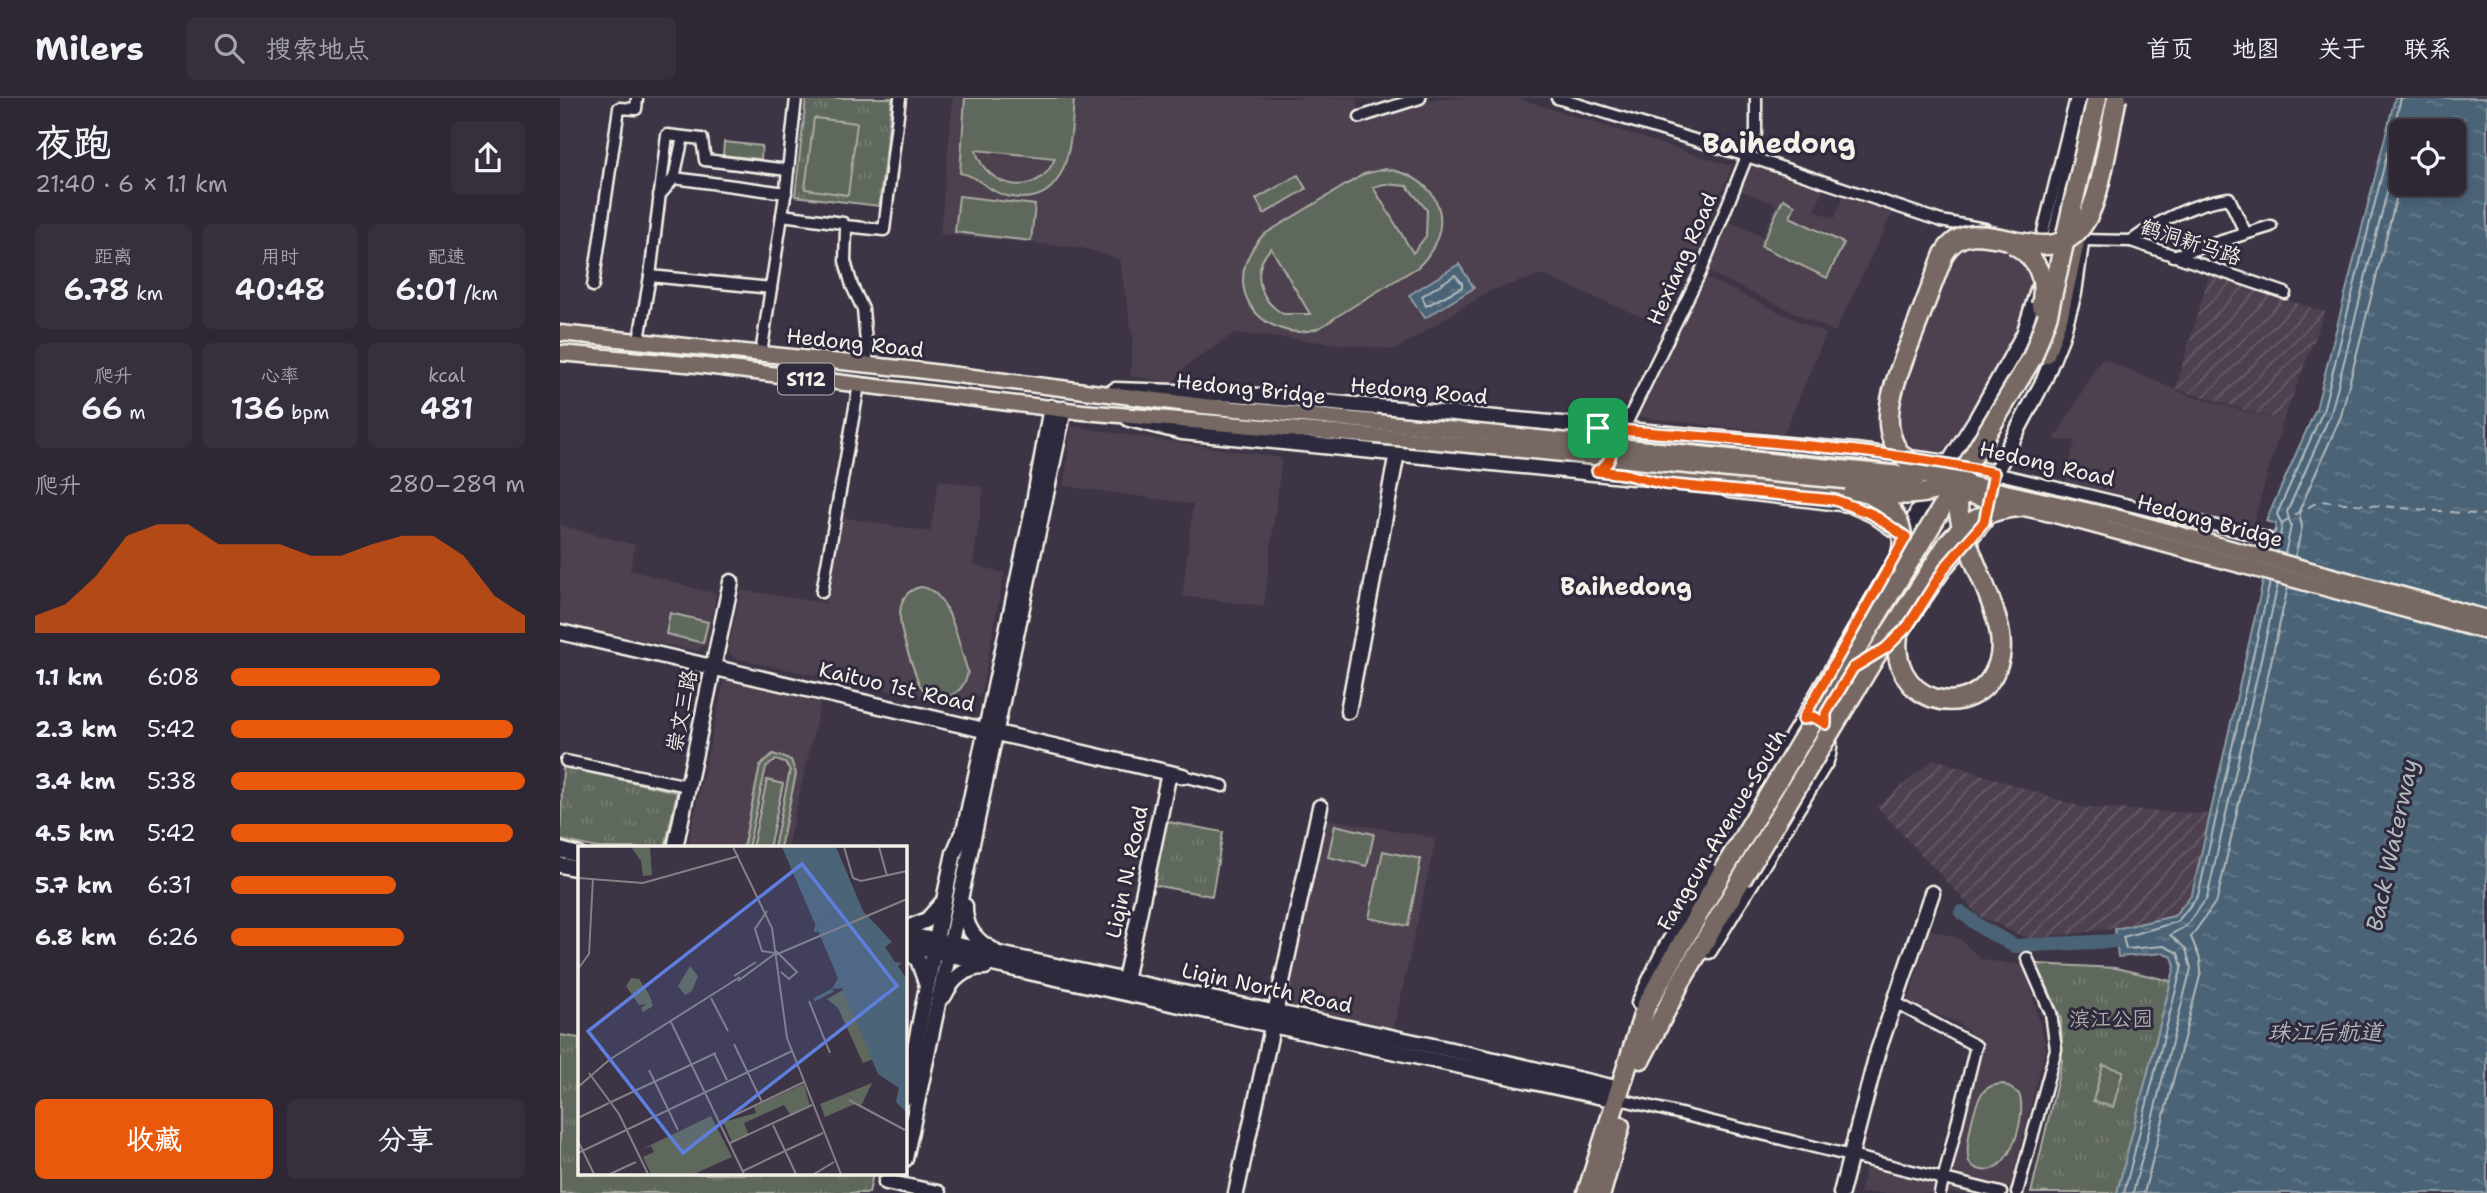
<!DOCTYPE html>
<html lang="zh">
<meta charset="utf-8">
<style>
:root{--surface:#2e2734;--page:#362f3c;--text:#f1f3f6;--muted:#a7a5ac;--line:#49444f;--accent:#ea580c}
body{margin:0;font-family:"Shantell Sans","LXGW WenKai TC",sans-serif;background:var(--page);color:var(--text);height:100vh;display:flex;flex-direction:column;font-size:26px;white-space:nowrap}
*{box-sizing:border-box;margin:0}
p{font-size:23px;color:var(--muted)}
.icon{flex:none;width:38px;height:38px;fill:none;stroke:currentColor;stroke-width:2;stroke-linecap:round;stroke-linejoin:round}
.map{position:relative;flex:1;overflow:hidden}
.sheet{display:flex;flex-direction:column;background:var(--surface);width:560px}
.sheet>*{flex:none}
.fabs{position:absolute;left:1829px;top:21px;display:grid;gap:14px}
.fabs a{display:grid;place-items:center;width:77px;height:77px;border-radius:10px;background:var(--surface);box-shadow:0 4px 10px #0003,0 0 0 2px var(--line);font-size:35px}
.pin{position:absolute;display:grid;place-items:center;width:60px;height:60px;color:#fff;margin:-30px;border-radius:14px;box-shadow:0 4px 10px #0006}
.round{display:grid;place-items:center;flex:none;width:74px;height:74px;border-radius:10px;background:var(--page)}
.headline{display:flex;align-items:center;justify-content:space-between;height:119px;padding:0 35px}
h1{font-size:38px;font-weight:600;line-height:52px}
.figures{display:grid;grid-template-columns:repeat(3,1fr);gap:10px;height:119px;padding:7px 35px}
.figures div{display:grid;align-content:center;border-radius:10px;background:var(--page);text-align:center}
.figures b{font-size:30px;font-weight:600}
.figures small{font-size:19px;font-weight:400}
.figures p{font-size:19px}
.chart{height:196px;padding:14px 35px}
.chart p{display:flex;justify-content:space-between}
.chart svg{width:100%;height:126px;margin-top:7px;fill:var(--accent);opacity:.7}
.cta{display:flex;gap:14px;margin-top:auto;padding:14px 35px}
.cta a{flex:1;height:80px;border-radius:10px;background:var(--accent);color:#fff;font-size:28px;font-weight:600;line-height:80px;text-align:center}
.cta a+a{background:var(--page);color:var(--text)}
ul{padding:0 35px;list-style:none;font-size:23px}
li{display:grid;grid-template-columns:112px 84px 1fr;align-items:center;height:52px}
li i{height:18px;border-radius:9px;background:var(--accent)}
header{display:flex;align-items:center;gap:42px;box-sizing:border-box;height:98px;padding:0 35px;background:var(--surface);border-bottom:2px solid var(--line)}
header strong{font-size:33px}
nav{display:flex;gap:38px;margin-inline-start:auto;font-size:24px}
.search{width:490px;height:63px;background:var(--page);display:flex;align-items:center;gap:18px;box-sizing:border-box;padding:0 24px;border-radius:10px;color:var(--muted);font-size:26px}
main{display:flex;flex:1;min-height:0}
.map>svg:first-child{display:block}
</style>
<header>
<strong>Milers</strong>
<div class="search"><svg class="icon" aria-label="search" viewBox="0 0 24 24"><circle cx="10" cy="10" r="6"/><path d="M15 15l6 6"/></svg>搜索地点</div>
<nav><a>首页</a><a>地图</a><a>关于</a><a>联系</a></nav>
</header>
<main>
<section class="sheet">
<div class="headline"><div><h1>夜跑</h1><p>21:40 · 6 × 1.1 km</p></div><a class="round"><svg class="icon" aria-label="share" viewBox="0 0 24 24"><path d="M12 15V3M7 8l5-5 5 5M5 13v7h14v-7"/></svg></a></div>
<div class="figures">
<div><p>距离</p><b>6.78<small> km</small></b></div>
<div><p>用时</p><b>40:48</b></div>
<div><p>配速</p><b>6:01<small> /km</small></b></div>
</div>
<div class="figures">
<div><p>爬升</p><b>66<small> m</small></b></div>
<div><p>心率</p><b>136<small> bpm</small></b></div>
<div><p>kcal</p><b>481</b></div>
</div>
<div class="chart"><p><span>爬升</span>280–289 m</p>
<svg viewBox="0 0 160 44" preserveAspectRatio="none"><path d="M0 44V38L10 34L20 24L30 10L40 6L50 6L60 13L70 13L80 13L90 17L100 17L110 13L120 10L130 10L140 17L150 31L160 38V44z"/></svg>
</div>
<ul>
<li><b>1.1 km</b>6:08<i style="width:71%"></i></li>
<li><b>2.3 km</b>5:42<i style="width:96%"></i></li>
<li><b>3.4 km</b>5:38<i style="width:100%"></i></li>
<li><b>4.5 km</b>5:42<i style="width:96%"></i></li>
<li><b>5.7 km</b>6:31<i style="width:56%"></i></li>
<li><b>6.8 km</b>6:26<i style="width:59%"></i></li>
</ul>
<div class="cta"><a>收藏</a><a>分享</a></div>
</section>
<div class="map">
<svg width="1927" height="1095" viewBox="0 0 1927 1095">
<defs>
<pattern id="industrial-furrows" width="10" height="10" patternUnits="userSpaceOnUse" patternTransform="scale(1.75)"><rect width="10" height="10" fill="#4d404f"/><path d="M-1 1l2-2M0 10L10 0M9 11l2-2" fill="none" stroke="#675c68"/></pattern>
<pattern id="grass-tufts" width="24" height="20" patternUnits="userSpaceOnUse" patternTransform="scale(1.75)"><rect width="24" height="20" fill="#5f685c"/><path d="M3 7l-1-3M5 7V3M7 7l1-3M15 17l-1-3M17 17v-4M19 17l1-3" fill="none" stroke="#777e73"/></pattern>
<pattern id="water-ripples" width="26" height="14" patternUnits="userSpaceOnUse" patternTransform="scale(1.75)"><rect width="26" height="14" fill="#4c6477"/><path d="M2 4q2-2 4 0t4 0M15 11q2-2 4 0t4 0" fill="none" stroke="#667b8a"/></pattern>
</defs>
<rect width="100%" height="100%" fill="#3d3445"/>
<filter id="ink" filterUnits="userSpaceOnUse"><feTurbulence type="fractalNoise" baseFrequency=".0143" numOctaves="2"/><feDisplacementMap in="SourceGraphic" scale="14" xChannelSelector="R" yChannelSelector="G"/><feConvolveMatrix kernelMatrix="1 2 1 2 8 2 1 2 1" color-interpolation-filters="sRGB"/></filter>
<g filter="url(#ink)">
<g fill="#4d404f">
<path d="M393,0H796L802,26L876,0H957L1172,68L1134,163L1115,169L1108,187L1103,203L1114,212L1106,229L982,177L929,193L835,252L675,235L626,268L613,285L570,278L573,240L559,161L522,150L380,136Z"/>
<path d="M1191,61L1265,88L1255,112L1274,121L1284,97L1332,116L1275,234L1148,174L1168,123L1203,139L1216,106L1182,93Z"/>
<path d="M1412,141L1453,152L1472,174L1471,196L1447,250L1406,323L1384,353H1355L1342,343L1335,330L1340,280L1387,159Z"/>
<path d="M1145,179L1266,236L1224,336L1077,319Z"/>
<path d="M1541,260L1633,299L1723,323L1692,430L1505,383L1515,343L1494,342Z"/>
<path d="M511,328L722,360L704,508L622,498L633,406L504,388Z"/>
<path d="M379,382L424,389L413,466L444,475L421,597L400,608L173,560L168,551L181,492L265,505L281,419L370,434Z"/>
<path d="M0,427L75,447L70,472L156,496L147,546L137,553L0,525Z"/>
<path d="M164,582L261,603L227,750H127Z"/>
<path d="M767,721L876,740L833,934L723,910Z"/>
<path d="M1369,831L1399,840L1421,861L1465,868L1486,949L1450,1090L1391,1075L1423,945L1398,925L1348,905Z"/>
<path d="M1306,1069L1412,1095H1299Z"/>
</g>
<g fill="url(#industrial-furrows)">
<path d="M1649,177L1765,214L1723,323L1615,291Z"/>
<path d="M1374,661L1522,709L1650,716L1632,796L1614,818L1569,829L1468,841L1419,818L1317,709Z"/>
</g>
<g fill="url(#grass-tufts)" stroke="#aaaca2" stroke-width="2">
<path d="M246,0H332L319,108L235,98Z"/>
<path d="M3,669L117,694L105,750H37L0,742Z"/>
<path d="M604,723L663,734L652,798L593,787Z"/>
<path d="M1477,866L1556,870L1611,883L1557,1095H1471L1502,963L1501,920Z"/>
<path d="M0,937L19,940V1076H313L309,1095H0Z"/>
</g>
<g fill="#5f685c" stroke="#aaaca2" stroke-width="2" fill-rule="evenodd">
<path d="M405,0H514C511,41 511,113 447,98C428,94 419,78 400,75ZM416,53V52L495,60C480,101 427,92 416,53Z"/>
<path d="M254,20L297,25L288,97L245,91Z"/>
<path d="M164,44L202,48L201,61L163,57Z"/>
<path d="M825,71C881,78 899,129 858,169C833,184 808,199 784,214C775,219 765,228 756,231C730,240 698,226 687,201C677,177 687,155 703,137L804,76ZM824,86L847,88L867,112L866,138L853,155L813,89ZM711,150L750,216H723C699,202 690,172 711,150Z"/>
<path d="M738,77L746,91L704,116L696,101Z"/>
<path d="M399,98L475,107L471,143L395,134Z"/>
<path d="M1223,101L1235,107L1230,119L1284,145L1267,180L1201,148Z"/>
<path d="M360,489C390,490 399,549 408,574C405,588 398,597 384,600L365,594L359,586C351,560 320,499 360,489Z"/>
<path d="M110,515L148,524L143,545L106,536Z"/>
<path d="M213,656L231,662L236,676L220,750H214L230,672L225,665L216,662L206,669L188,750H183L200,668Z"/>
<path d="M207,682L223,686L209,750H192Z"/>
<path d="M775,727L814,736L807,768L768,759Z"/>
<path d="M823,753L861,761L848,828L809,820Z"/>
<path d="M1543,967L1563,973L1553,1009L1533,1003Z"/>
<path d="M1444,986L1459,996C1469,1018 1445,1095 1410,1066C1403,1053 1414,1006 1423,994C1428,988 1436,986 1444,986Z"/>
</g>
<g fill="url(#water-ripples)" stroke="#8f9ca4" stroke-width="2" fill-rule="evenodd">
<path d="M1835,0H1927V1095H1557L1615,868L1612,859L1604,855L1558,859L1555,831L1614,818L1632,796L1716,426L1706,423L1756,311ZM1841,33H1894V86H1841Z"/>
<path d="M899,166L914,190L865,220L849,197Z"/>
</g>
<g fill="none" stroke-linecap="round" stroke-linejoin="round">
<g stroke="#b1b9bb" stroke-width="2">
<path d="M895,177L902,185V189L866,208L862,198Z"/>
<path d="M1717,454L1722,427L1717,416L1763,313L1841,0"/>
<path d="M1725,456L1731,428L1727,414L1771,315L1841,39"/>
<path d="M1735,459L1742,429L1739,413L1781,318L1841,81"/>
<path d="M1564,1095L1622,868L1618,855L1604,848L1566,851L1563,839L1617,824L1638,798L1710,484"/>
<path d="M1573,1095L1631,870L1626,851L1610,837L1626,828L1647,800L1718,486"/>
<path d="M1584,1095L1641,874L1640,861L1631,839L1657,802L1728,489"/>
</g>
<path stroke="#4c6477" stroke-width="14" d="M1401,814L1422,830L1455,848L1556,843"/>
<path stroke="#b1b9bb" stroke-width="2" stroke-dasharray="9 7" stroke-linecap="butt" d="M1710,438L1730,419L1760,403L1927,417"/>
<defs>
<g id="street">
<path d="M997,0L1187,58L1381,123L1425,131"/>
<path d="M800,19L860,0"/>
<path d="M114,80L226,95"/>
<path d="M99,98L114,80L123,39"/>
<path d="M222,117L283,125L286,131L285,163L292,188L303,211L308,267"/>
<path d="M285,128L324,132L340,0"/>
<path d="M1523,142L1571,143L1725,195"/>
<path d="M1571,143C1599,123 1634,105 1669,100L1685,134"/>
<path d="M1613,158L1711,128"/>
<path d="M1479,170L1481,142L1516,0"/>
<path d="M90,178L107,37L142,41L145,62L228,72"/>
<path d="M33,188L59,10L76,11L77,0"/>
<path d="M79,242L90,178L211,190"/>
<path d="M201,256L226,91L236,0"/>
<path d="M1063,332L1141,173L1187,58L1196,35V0"/>
<path d="M1435,375L1707,440"/>
<path d="M262,494L299,287"/>
<path d="M6,663L128,688"/>
<path d="M623,678L663,688"/>
<path d="M1336,905L1416,948L1380,1095"/>
<path d="M1068,1003L1441,1095"/>
<path d="M1457,1095L1496,951L1491,915L1467,860"/>
</g>
<g id="secondary">
<path d="M555,292L676,296L1295,353L1388,365L1435,375"/>
<path d="M569,321L622,334L1073,379"/>
<path d="M1169,392L1289,406L1312,416L1385,467"/>
<path d="M0,534L623,678"/>
<path d="M1336,540L1386,468L1424,424L1435,375L1484,282L1501,240L1514,195L1522,138"/>
<path d="M788,613L837,355"/>
<path d="M115,750L171,484"/>
<path d="M0,752L19,757"/>
<path d="M0,767L19,771"/>
<path d="M405,808C404,829 415,843 433,852"/>
<path d="M345,831L367,822L381,806"/>
<path d="M345,836L887,951L1060,991"/>
<path d="M345,847L1056,1002"/>
<path d="M345,850L358,862L366,885"/>
<path d="M1149,853L1266,663C1275,641 1261,623 1274,602"/>
<path d="M565,882L609,675"/>
<path d="M384,898C392,881 405,869 425,869"/>
<path d="M1079,905L1105,851L1243,621L1340,455L1357,415L1417,320L1464,236L1496,134L1526,0"/>
<path d="M345,1000L384,802L394,755L405,729L471,421L491,309"/>
<path d="M345,1061L504,311"/>
<path d="M326,1084L378,1095"/>
<path d="M676,1095L760,709"/>
<path d="M1281,1095L1317,956L1372,795"/>
</g>
<g id="primary">
<path d="M0,235L349,271L644,308L816,324"/>
<path d="M0,255L137,267L523,314L815,338"/>
</g>
<g id="highway">
<path d="M1485,256L1499,216L1547,0"/>
<path d="M1064,376L1294,393"/>
<path d="M1081,961L1120,885L1181,782"/>
<path d="M1027,1095L1086,908L1163,773"/>
<path d="M1041,1095L1060,1028"/>
</g>
</defs>
<use href="#street" stroke="#f4f1e8" stroke-width="15"/>
<use href="#secondary" stroke="#f4f1e8" stroke-width="19"/>
<use href="#primary" stroke="#f4f1e8" stroke-width="19"/>
<use href="#highway" stroke="#f4f1e8" stroke-width="23"/>
<use href="#street" stroke="#2f2a3d" stroke-width="10"/>
<use href="#secondary" stroke="#2f2a3d" stroke-width="14"/>
<use href="#primary" stroke="#776864" stroke-width="14"/>
<use href="#highway" stroke="#776864" stroke-width="18"/>
<defs>
<g id="primary-bridge">
<path d="M816,324L1372,379"/>
<path d="M815,338L1357,390"/>
<path d="M1392,382L1552,418L1927,520"/>
<path d="M1391,394L1495,417L1927,534"/>
</g>
<g id="highway-bridge">
<path d="M1453,146C1477,159 1487,181 1481,207"/>
<path d="M1392,382C1304,361 1326,305 1351,242C1362,213 1373,184 1384,156C1414,104 1487,182 1524,125C1542,99 1549,33 1557,0"/>
<path d="M1294,393C1332,397 1366,402 1401,382"/>
<path d="M1311,397C1341,413 1351,442 1335,472"/>
<path d="M1340,526C1320,606 1416,630 1438,566C1456,517 1384,435 1400,385"/>
<path d="M1163,773L1472,260L1488,216L1537,0"/>
<path d="M1181,782L1318,554L1388,445C1407,422 1430,411 1460,409"/>
</g>
</defs>
<use href="#primary-bridge" stroke="#f4f1e8" stroke-width="19" stroke-linecap="butt"/>
<use href="#highway-bridge" stroke="#f4f1e8" stroke-width="23" stroke-linecap="butt"/>
<use href="#primary-bridge" stroke="#776864" stroke-width="14"/>
<use href="#highway-bridge" stroke="#776864" stroke-width="18"/>
</g>
</g>
<g fill="none" stroke-linecap="round" stroke-linejoin="round" filter="url(#ink)">
<defs>
<path id="route" d="M1038,330C1169,342 1305,347 1434,375L1424,424L1386,468L1348,528L1326,550L1293,570L1266,615V626L1254,619L1243,621L1346,439L1312,416L1275,402L1104,386L1064,376L1037,373C1057,363 1054,342 1038,330Z"/>
</defs>
<use href="#route" stroke="#fff" stroke-width="14"/>
<use href="#route" stroke="#ea580c" stroke-width="9"/>
</g>
<g text-anchor="middle" stroke-width="6" stroke-linejoin="round" paint-order="stroke">
<rect fill="#2f2a3d" stroke="#b9b5b5" stroke-width="2" x="218" y="265.5" width="56" height="31" rx="5"/>
<g font-size="19" font-weight="bold" fill="#f4f1e8">
<text x="246" y="288">S112</text>
</g>
<g font-size="21" fill="#f4f1e8" stroke="#2f2a3d">
<text transform="translate(1631 144) rotate(18)" y="7">鹤洞新马路</text>
<text transform="translate(1122 161) rotate(-66)" y="7">Hexiang Road</text>
<text transform="translate(295 245) rotate(6)" y="7">Hedong Road</text>
<text transform="translate(691 291) rotate(6)" y="7">Hedong Bridge</text>
<text transform="translate(859 293) rotate(5)" y="7">Hedong Road</text>
<text transform="translate(1487 366) rotate(13)" y="7">Hedong Road</text>
<text transform="translate(1650 423) rotate(15)" y="7">Hedong Bridge</text>
<text transform="translate(337 589) rotate(13)" y="7">Kaituo 1st Road</text>
<text transform="translate(122 613) rotate(-79)" y="7">崇文三路</text>
<text transform="translate(1162 732) rotate(-59)" y="7">Fangcun Avenue South</text>
<text transform="translate(567 774) rotate(-78)" y="7">Liqin N. Road</text>
<text transform="translate(707 890) rotate(12)" y="7">Liqin North Road</text>
</g>
<g font-size="21" fill="#b1b3a9" stroke="#2f2a3d">
<text x="1551" y="928">滨江公园</text>
</g>
<g font-size="23" font-style="italic" fill="#b1b9bb" stroke="#2f2a3d">
<text transform="translate(1832 747) rotate(-78)" y="8">Back Waterway</text>
<text x="1765" y="942">珠江后航道</text>
</g>
<g font-size="24" font-weight="bold" fill="#f4f1e8" stroke="#2f2a3d">
<text x="1066" y="497">Baihedong</text>
</g>
<g font-size="28" font-weight="bold" fill="#f4f1e8" stroke="#2f2a3d">
<text x="1219" y="55">Baihedong</text>
</g>
</g>
<g transform="translate(18 748)">
<rect width="329" height="329" fill="#3d3445"/>
<path d="M53,1H72L74,29L65,30L63,15ZM265,144L295,213L285,217L260,162L249,153ZM294,237L283,260L279,257L247,271L242,258ZM226,238L232,260L213,270L206,259L166,277L171,289L154,296L145,276L178,267L176,261ZM133,270L154,311L116,328H73L65,311L76,306L73,300L62,304Z" fill="#5f685c"/>
<path d="M112,120L120,130L114,145L107,149L100,140ZM53,132L61,133L71,148L75,160L65,166L63,162L68,158L61,159L48,140Z" fill="#5f685c"/>
<path d="M204,1H258L285,65L314,96L307,101L317,116L324,117L320,120L329,134V267L318,256L321,242L300,228L264,142L254,143L260,132Z" fill="#4c6477"/>
<path fill="none" stroke="#4c6477" stroke-width="3.5" d="M237,86L240,78L270,58L274,47M236,154L255,144"/>
<path fill="none" stroke="#868086" stroke-width="2" d="M155,1L194,82L209,192L263,328M266,1L275,32M301,1L309,30M0,32L65,37L161,10M275,32L283,35L329,25M189,65L177,83L184,105L197,107M198,105L219,126L211,133L203,126M197,109L329,53M0,123L11,108L15,32M156,130L178,116M160,135L198,107M133,152L150,185M231,155L252,207M93,176L166,328M156,198L184,256M136,207L149,234M71,224L100,284M11,227L41,268L70,328M0,241L31,214L162,131M271,254L327,284M33,256L138,207M0,272L31,257M140,277L226,236M195,279L218,328M0,295L16,328M152,297L234,259M0,307L214,205M165,325L245,287M32,328L58,316M236,328L256,316"/>
<path fill="#5e7fdd" fill-opacity="0.15" stroke="#5e7fdd" stroke-width="3.5" d="M224,18L319,140L105,307L10,185Z"/>
<rect width="329" height="329" fill="none" stroke="#f4f1e8" stroke-width="3.5"/>
</g>
</svg>
<div class="fabs">
<a><svg class="icon" aria-label="locate" viewBox="0 0 24 24"><circle cx="12" cy="12" r="6"/><path d="M12 2v4M12 18v4M2 12h4M18 12h4"/></svg></a>
</div>
<div class="pin" style="left:1038px;top:330px;background:#1e9e55"><svg class="icon" aria-label="arrive" viewBox="0 0 24 24"><path d="M6 21V4h12l-3 4 3 4H6"/></svg></div>
</div>
</main>
